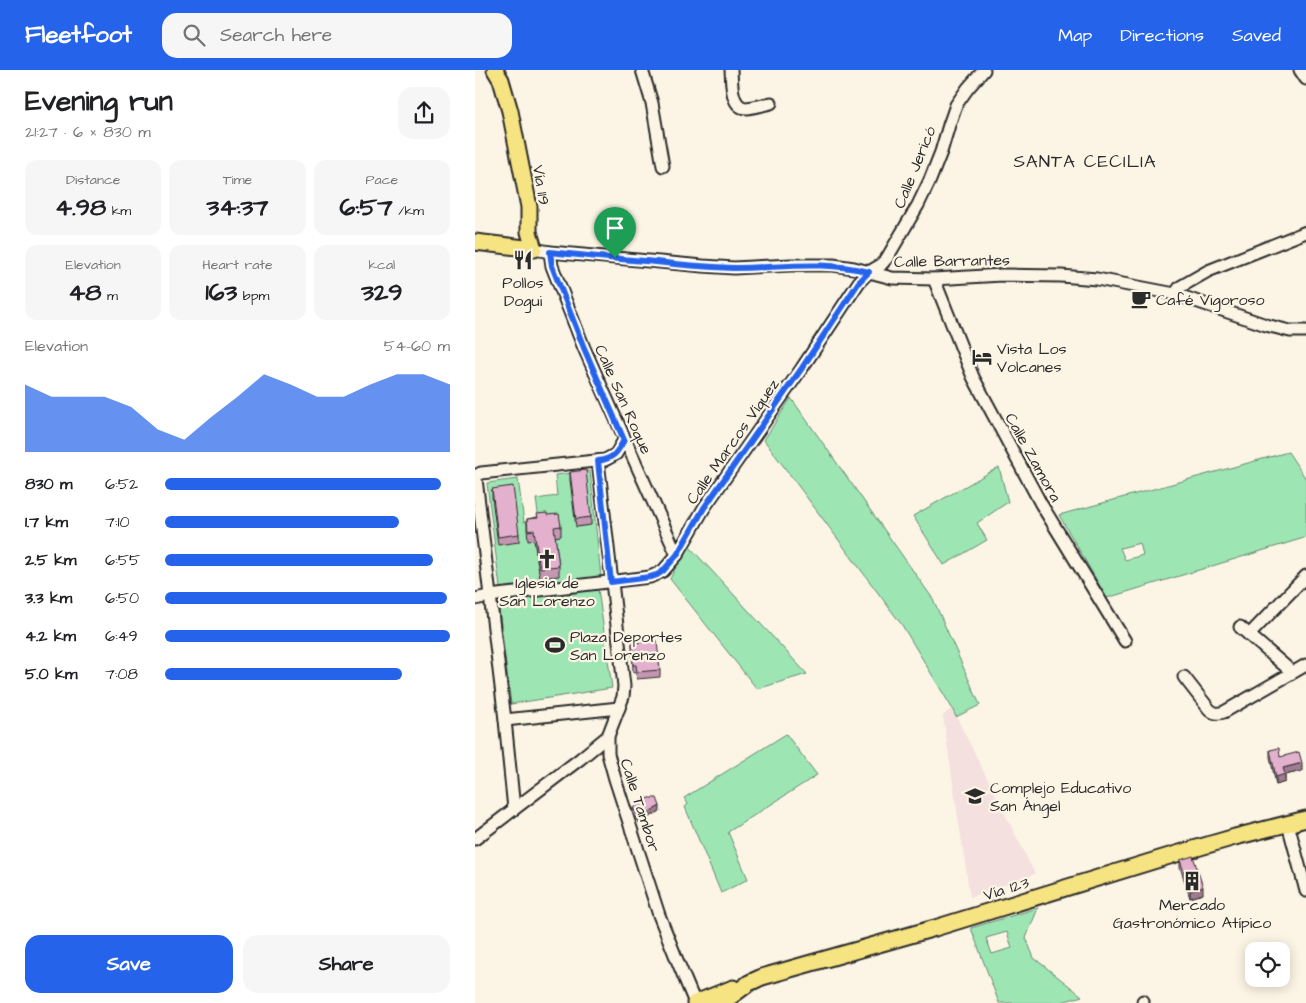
<!DOCTYPE html>
<meta charset="utf-8">
<style>
:root{--surface:#fff;--page:#f6f6f6;--text:#202124;--muted:#757577;--accent:#2563eb}
body{margin:0;font-family:"Architects Daughter",sans-serif;background:var(--page);color:var(--text);height:100vh;display:flex;flex-direction:column;font-size:19px;white-space:nowrap}
*{box-sizing:border-box;margin:0}
p{font-size:16px;color:var(--muted)}
.icon{flex:none;width:28px;height:28px;fill:none;stroke:currentColor;stroke-width:2;stroke-linecap:round;stroke-linejoin:round}
.map{position:relative;flex:1;overflow:hidden}
.sheet{display:flex;flex-direction:column;background:var(--surface);width:475px}
.sheet>*{flex:none}
.fabs{position:absolute;left:770px;top:872px;display:grid;gap:10px}
.fabs a{display:grid;place-items:center;width:45px;height:45px;border-radius:10px;background:var(--surface);box-shadow:0 2px 12px #0003;font-size:25px}
.pin{position:absolute;display:grid;place-items:center;width:42px;height:42px;color:#fff;margin:-51px -21px;border-radius:50% 50% 50% 0;rotate:-45deg;box-shadow:0 0 5px #0007}
.pin .icon{rotate:45deg}
.round{display:grid;place-items:center;flex:none;width:52px;height:52px;border-radius:15px;background:var(--page)}
.overview{display:flex;align-items:center;justify-content:space-between;height:85px;padding:0 25px}
h1{font-size:28px;font-weight:800;line-height:38px}
.stats{display:grid;grid-template-columns:repeat(3,1fr);gap:8px;height:85px;padding:5px 25px}
.stats div{display:grid;align-content:center;border-radius:12px;background:var(--page);text-align:center}
.stats b{font-size:25px;font-weight:800}
.stats small{font-size:14px;font-weight:400}
.stats p{font-size:14px}
.chart{height:140px;padding:10px 25px}
.chart p{display:flex;justify-content:space-between}
.chart svg{width:100%;height:90px;margin-top:5px;fill:var(--accent);opacity:.7}
.button{display:flex;gap:10px;margin-top:auto;padding:10px 25px}
.button a{flex:1;height:58px;border-radius:15px;background:var(--accent);color:#fff;font-size:20px;font-weight:800;line-height:58px;text-align:center}
.button a+a{background:var(--page);color:var(--text)}
ul{padding:0 25px;list-style:none;font-size:16px}
li{display:grid;grid-template-columns:80px 60px 1fr;align-items:center;height:38px}
li i{height:12px;border-radius:6px;background:var(--accent)}
header{display:flex;align-items:center;gap:30px;box-sizing:border-box;height:70px;padding:0 25px;background:var(--accent);color:#fff}
header strong{font-size:24px}
nav{display:flex;gap:28px;margin-inline-start:auto;font-size:18px}
.search{width:350px;height:45px;background:var(--page);display:flex;align-items:center;gap:12px;box-sizing:border-box;padding:0 18px;border-radius:15px;color:var(--muted);font-size:19px}
main{display:flex;flex:1;min-height:0}
.map>svg:first-child{display:block}
</style>
<header>
<strong>Fleetfoot</strong>
<div class="search"><svg class="icon" aria-label="search" viewBox="0 0 24 24"><circle cx="10" cy="10" r="6"/><path d="M15 15l6 6"/></svg>Search here</div>
<nav><a>Map</a><a>Directions</a><a>Saved</a></nav>
</header>
<main>
<section class="sheet">
<div class="overview"><div><h1>Evening run</h1><p>21:27 · 6 × 830 m</p></div><a class="round"><svg class="icon" aria-label="share" viewBox="0 0 24 24"><path d="M12 15V3M7 8l5-5 5 5M5 13v7h14v-7"/></svg></a></div>
<div class="stats">
<div><p>Distance</p><b>4.98<small> km</small></b></div>
<div><p>Time</p><b>34:37</b></div>
<div><p>Pace</p><b>6:57<small> /km</small></b></div>
</div>
<div class="stats">
<div><p>Elevation</p><b>48<small> m</small></b></div>
<div><p>Heart rate</p><b>163<small> bpm</small></b></div>
<div><p>kcal</p><b>329</b></div>
</div>
<div class="chart"><p><span>Elevation</span>54–60 m</p>
<svg viewBox="0 0 160 44" preserveAspectRatio="none"><path d="M0 44V11L10 17L20 17L30 17L40 22L50 33L60 38L70 27L80 17L90 6L100 11L110 17L120 17L130 11L140 6L150 6L160 11V44z"/></svg>
</div>
<ul>
<li><b>830 m</b>6:52<i style="width:97%"></i></li>
<li><b>1.7 km</b>7:10<i style="width:82%"></i></li>
<li><b>2.5 km</b>6:55<i style="width:94%"></i></li>
<li><b>3.3 km</b>6:50<i style="width:99%"></i></li>
<li><b>4.2 km</b>6:49<i style="width:100%"></i></li>
<li><b>5.0 km</b>7:08<i style="width:83%"></i></li>
</ul>
<div class="button"><a>Save</a><a>Share</a></div>
</section>
<div class="map">
<svg width="831" height="933" viewBox="0 0 831 933">
<rect width="100%" height="100%" fill="#fcf5e5"/>
<filter id="ink" filterUnits="userSpaceOnUse"><feTurbulence type="fractalNoise" baseFrequency=".02" numOctaves="2"/><feDisplacementMap in="SourceGraphic" scale="10" xChannelSelector="R" yChannelSelector="G"/><feConvolveMatrix kernelMatrix="1 2 1 2 8 2 1 2 1" color-interpolation-filters="sRGB"/></filter>
<g filter="url(#ink)">
<path fill="#f4e0de" d="M477,638L560,804L495,827L468,646Z"/>
<g fill="#9de6b4" stroke="#648870" fill-rule="evenodd">
<path d="M316,328L458,529L505,635L481,647L477,638L427,555L289,370Z"/>
<path d="M813,382L831,409V466L829,468L632,528L584,445ZM665,473L668,485L650,490L645,478Z"/>
<path d="M524,397L533,432L502,453L512,470L469,495L438,446Z"/>
<path d="M115,401L126,507L25,518L12,413L43,409L49,452L64,450L61,429L82,426L80,405ZM79,467L65,508L59,470Z"/>
<path d="M212,474L332,604L282,619L195,509Z"/>
<path d="M123,519L137,618L36,634L23,531Z"/>
<path d="M311,664L342,705L253,762L273,809L246,823L210,737L213,734L209,728Z"/>
<path d="M563,838L551,868L559,888L607,926L584,933H524L496,858ZM532,862L537,878L517,884L511,868Z"/>
</g>
<g fill="none" stroke-linecap="round" stroke-linejoin="round">
<defs>
<g id="minor">
<path d="M167,0L177,33L188,96"/>
<path d="M256,0C257,11 255,38 272,38C279,37 288,35 296,33"/>
<path d="M825,0L831,9"/>
<path d="M59,179L75,182L228,196L259,198L316,195H358L379,198L417,208L459,209L527,205L586,206L622,209L700,224L791,255L815,261H831"/>
<path d="M75,182L77,196L109,278L202,485"/>
<path d="M459,209L498,307L566,434L650,571"/>
<path d="M700,224L705,217L733,201L831,162"/>
<path d="M123,391L149,616L148,627L133,666V684L140,709L184,845L202,890L220,933"/>
<path d="M0,529L14,526L175,507L188,501L202,485L229,438L327,298L384,212L394,202L406,195L412,188L443,135L455,110L466,82L474,55L481,35L493,18L509,0"/>
<path d="M765,557L817,602"/>
<path d="M774,565L831,506"/>
<path d="M709,607L734,639C739,644 743,644 749,642L831,595"/>
<path d="M30,650L144,638"/>
<path d="M39,739L30,650L1,409L2,405L6,403L130,390L141,384L149,370"/>
<path d="M813,754L831,821"/>
<path d="M0,769L105,689L133,666"/>
<path d="M668,931V933"/>
</g>
<g id="major">
<path d="M0,172L59,179L54,162V137L35,41L26,10L20,0"/>
<path d="M220,933L258,918"/>
<path d="M247,933L274,913L287,907L460,858L691,787L760,767L831,749"/>
</g>
</defs>
<use href="#minor" stroke="#2b2b2b" stroke-width="15"/>
<use href="#major" stroke="#2b2b2b" stroke-width="19"/>
<use href="#minor" stroke="#fcf5e5" stroke-width="11"/>
<use href="#major" stroke="#f6e381" stroke-width="15"/>
</g>
<g fill="#c397b1" stroke="#2b2b2b">
<path d="M95,402L116,447V455L101,457L95,410Z"/>
<path d="M17,419L44,464V472L23,475L17,427Z"/>
<path d="M72,445L86,456V466L80,467L84,496V506L65,508L59,470L53,471L52,459V449Z"/>
<path d="M157,573L185,600V607L162,609L161,602L158,603Z"/>
<path d="M795,680L805,687L827,701L810,705V712L801,715L795,687Z"/>
<path d="M158,738L185,741L164,753L158,743Z"/>
<path d="M705,790L728,824L715,828L705,797Z"/>
</g>
<g fill="#9f7b90" stroke="#2b2b2b">
<path d="M827,693V701L810,705V712L801,715V707L808,698Z"/>
<path d="M185,736V741L164,753V748Z"/>
<path d="M728,817V824L715,828V821Z"/>
</g>
<g fill="#e3b0ce" stroke="#2b2b2b">
<path d="M111,400L116,447L101,449L95,402Z"/>
<path d="M38,416L44,464L23,467L17,419Z"/>
<path d="M72,443V445L84,444L86,456L79,457L84,496L65,498L59,460L53,461L52,449L63,448L62,444Z"/>
<path d="M182,571L185,600L162,602L161,595H158L157,573Z"/>
<path d="M804,678L805,687L824,682L827,693L808,698L810,704L801,707L795,680Z"/>
<path d="M174,728H182L185,736L164,748L158,738Z"/>
<path d="M718,786L728,817L715,821L705,790Z"/>
</g>
</g>
<g fill="none" stroke-linecap="round" stroke-linejoin="round" filter="url(#ink)">
<defs>
<path id="route" d="M75,182C110,186 146,189 181,192C207,195 232,197 258,198C304,198 349,190 394,202L384,212L327,298L229,438L202,485L188,501L182,505L175,507L136,512L123,391C138,389 142,383 149,370L109,278L77,196Z"/>
</defs>
<use href="#route" stroke="#fff" stroke-width="10"/>
<use href="#route" stroke="#2563eb" stroke-width="6"/>
</g>
<defs>
<symbol id="restaurant-bare" viewBox="-9 -9 18 18"><path d="M-5-6h1v4h1v-4h1v4h1v-4h1v5L-1.5 .5V6h-2V.5L-5-1ZM5-6V6H3V1.5H1.5Q1.5-4 5-6Z" fill="#2b2b2b" stroke="#fcf5e5" stroke-width="2.5" paint-order="stroke"/></symbol>
<symbol id="cafe-bare" viewBox="-9 -9 18 18"><path d="M-5.5-4.5H6V0H3Q3 3.5 0 3.5H-2.5Q-5.5 3.5-5.5 0ZM3-3.2v2h1.7v-2ZM-6 4.5H4V6H-6Z" fill="#2b2b2b" stroke="#fcf5e5" stroke-width="2.5" paint-order="stroke"/></symbol>
<symbol id="hotel-bare" viewBox="-9 -9 18 18"><path d="M-6-4.5h1.5V1H6V5H4.5V3h-9V5H-6ZM-4 0a1.8 1.8 0 1 1 3.6 0ZM.5 0V-2.5h3Q6-2.5 6 0Z" fill="#2b2b2b" stroke="#fcf5e5" stroke-width="2.5" paint-order="stroke"/></symbol>
<symbol id="church-bare" viewBox="-9 -9 18 18"><path d="M-1.2-6h2.4v3.5h3.3v2.4h-3.3V6h-2.4V-.1h-3.3v-2.4h3.3Z" fill="#2b2b2b" stroke="#fcf5e5" stroke-width="2.5" paint-order="stroke"/></symbol>
<symbol id="stadium-bare" viewBox="-9 -9 18 18"><path d="M0-5a6.5 5 0 1 0 0 10a6.5 5 0 1 0 0-10ZM-3.5-1.8h7v3.6h-7Z" fill="#2b2b2b" stroke="#fcf5e5" stroke-width="2.5" paint-order="stroke"/></symbol>
<symbol id="school-bare" viewBox="-9 -9 18 18"><path d="M0-5L7-2L0 1L-7-2ZM-4 1L0 2.5L4 1V4Q0 6-4 4Z" fill="#2b2b2b" stroke="#fcf5e5" stroke-width="2.5" paint-order="stroke"/></symbol>
<symbol id="building-bare" viewBox="-9 -9 18 18"><path d="M-4-6H4V6H1V3H-1V6H-4ZM-2.5-4.3h1.7v1.8h-1.7ZM.8-4.3h1.7v1.8H.8ZM-2.5-1h1.7V.8h-1.7ZM.8-1h1.7V.8H.8Z" fill="#2b2b2b" stroke="#fcf5e5" stroke-width="2.5" paint-order="stroke"/></symbol>
</defs>
<g fill-rule="evenodd">
<use href="#restaurant-bare" x="34" y="176" width="28" height="28"/>
<use href="#cafe-bare" x="652" y="215" width="28" height="28"/>
<use href="#hotel-bare" x="493" y="273" width="28" height="28"/>
<use href="#church-bare" x="58" y="475" width="28" height="28"/>
<use href="#stadium-bare" x="66" y="561" width="28" height="28"/>
<use href="#school-bare" x="486" y="712" width="28" height="28"/>
<use href="#building-bare" x="703" y="797" width="28" height="28"/>
</g>
<g text-anchor="middle" stroke-width="4.5" stroke-linejoin="round" paint-order="stroke">
<g font-size="16" fill="#2b2b2b" stroke="#fcf5e5">
<text transform="translate(439 97) rotate(-68)" y="6">Calle Jericó</text>
<text transform="translate(67 115) rotate(81)" y="6">Vía 119</text>
<text transform="translate(477 190) rotate(-1)" y="6">Calle Barrantes</text>
<text transform="translate(149 329) rotate(66)" y="6">Calle San Roque</text>
<text transform="translate(257 371) rotate(-55)" y="6">Calle Marcos Víquez</text>
<text transform="translate(559 387) rotate(61)" y="6">Calle Zamora</text>
<text transform="translate(166 735) rotate(72)" y="6">Calle Tambor</text>
<text transform="translate(531 818) rotate(-17)" y="6">Vía 123</text>
</g>
<g font-size="16" fill="#2b2b2b" stroke="#fcf5e5" text-anchor="start">
<text x="48" y="218" text-anchor="middle">Pollos<tspan x="48" dy="18">Dogui</tspan></text>
<text x="681" y="235">Café Vigoroso</text>
<text x="522" y="284">Vista Los<tspan x="522" dy="18">Volcanes</tspan></text>
<text x="72" y="518" text-anchor="middle">Iglesia de<tspan x="72" dy="18">San Lorenzo</tspan></text>
<text x="95" y="572">Plaza Deportes<tspan x="95" dy="18">San Lorenzo</tspan></text>
<text x="515" y="723">Complejo Educativo<tspan x="515" dy="18">San Ángel</tspan></text>
<text x="717" y="840" text-anchor="middle">Mercado<tspan x="717" dy="18">Gastronómico Atípico</tspan></text>
</g>
<g font-size="18" letter-spacing="1" fill="#2b2b2b" stroke="#fcf5e5">
<text x="610" y="97">SANTA CECILIA</text>
</g>
</g>
</svg>
<div class="fabs">
<a><svg class="icon" aria-label="locate" viewBox="0 0 24 24"><circle cx="12" cy="12" r="6"/><path d="M12 2v4M12 18v4M2 12h4M18 12h4"/></svg></a>
</div>
<div class="pin" style="left:140px;top:188px;background:#1e9e55"><svg class="icon" aria-label="arrive" viewBox="0 0 24 24"><path d="M6 21V4h12l-3 4 3 4H6"/></svg></div>
</div>
</main>
